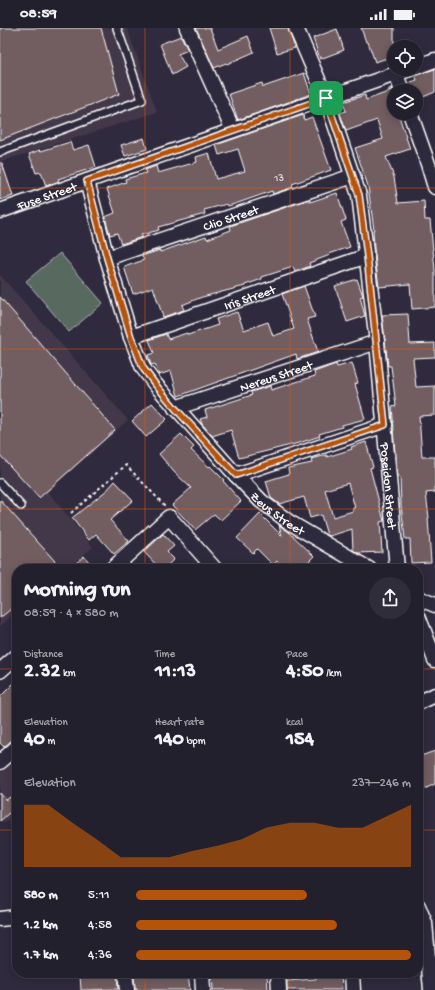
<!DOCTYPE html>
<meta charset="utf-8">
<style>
:root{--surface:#23202e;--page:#2f2d3a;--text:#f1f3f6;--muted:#a3a3aa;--line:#403e4a;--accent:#b45309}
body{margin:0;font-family:"Gochi Hand",sans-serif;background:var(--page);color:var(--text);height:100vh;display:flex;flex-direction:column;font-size:15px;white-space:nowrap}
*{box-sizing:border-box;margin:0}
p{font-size:13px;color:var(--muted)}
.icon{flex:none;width:22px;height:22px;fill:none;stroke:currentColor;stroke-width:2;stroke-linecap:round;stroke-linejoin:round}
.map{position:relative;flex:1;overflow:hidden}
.side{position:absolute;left:12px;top:536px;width:411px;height:414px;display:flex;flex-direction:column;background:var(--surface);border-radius:16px;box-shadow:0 2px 10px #0003,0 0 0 1px var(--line)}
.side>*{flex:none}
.buttons{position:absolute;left:387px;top:12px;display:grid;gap:8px}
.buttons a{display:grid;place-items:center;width:36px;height:36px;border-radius:50%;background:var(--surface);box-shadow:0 2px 10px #0003,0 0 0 1px var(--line);font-size:20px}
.pin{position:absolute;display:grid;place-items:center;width:34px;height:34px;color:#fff;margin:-17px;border-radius:8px;box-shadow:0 2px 6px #0006}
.round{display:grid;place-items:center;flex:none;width:42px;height:42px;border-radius:21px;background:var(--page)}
.summary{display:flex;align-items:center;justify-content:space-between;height:68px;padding:0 12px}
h1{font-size:22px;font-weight:700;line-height:30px}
.metrics{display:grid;grid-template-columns:repeat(3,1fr);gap:6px;height:68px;padding:4px 12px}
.metrics div{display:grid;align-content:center}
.metrics b{font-size:20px;font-weight:700}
.metrics small{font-size:11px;font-weight:400}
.metrics p{font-size:11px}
.chart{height:112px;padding:8px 12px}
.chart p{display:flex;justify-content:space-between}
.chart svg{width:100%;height:72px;margin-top:4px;fill:var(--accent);opacity:.7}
ul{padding:0 12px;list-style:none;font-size:13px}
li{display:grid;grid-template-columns:64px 48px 1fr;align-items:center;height:30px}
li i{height:10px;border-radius:5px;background:var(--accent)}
.status{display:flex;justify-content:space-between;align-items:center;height:28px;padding:0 20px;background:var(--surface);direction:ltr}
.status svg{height:11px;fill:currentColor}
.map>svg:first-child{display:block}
</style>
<div class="status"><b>08:59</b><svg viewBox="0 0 49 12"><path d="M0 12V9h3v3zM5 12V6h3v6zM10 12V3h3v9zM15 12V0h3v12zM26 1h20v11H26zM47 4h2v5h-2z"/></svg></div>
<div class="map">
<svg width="435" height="962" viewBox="0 0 435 962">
<rect width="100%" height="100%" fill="#2f2a3d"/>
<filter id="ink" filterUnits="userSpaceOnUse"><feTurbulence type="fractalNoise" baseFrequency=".025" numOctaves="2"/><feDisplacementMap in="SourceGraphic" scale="8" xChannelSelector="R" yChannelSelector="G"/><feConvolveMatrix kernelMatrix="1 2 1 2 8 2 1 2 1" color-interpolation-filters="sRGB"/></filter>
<g filter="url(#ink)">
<g fill="#433948">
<path d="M0,0H127L157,84L0,134Z"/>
<path d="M0,247L128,392L48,464L93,519L66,541H17V583L0,598Z"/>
<path d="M17,725V789L4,795L0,790V739Z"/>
</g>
<path fill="#586961" stroke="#acb4b0" d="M60,225L103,275L69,304L26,253Z"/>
<g fill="#725d60" stroke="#fff" fill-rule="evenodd">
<path d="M0,0H101L119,66L0,112Z"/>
<path d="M196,0H210L218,21L248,8L254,24L227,36L226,35L214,40Z"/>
<path d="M269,0H288L295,20L277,25Z"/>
<path d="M361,0H394V28L375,34L368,14H366Z"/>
<path d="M337,1L344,22L320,31L313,10Z"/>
<path d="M181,8L188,22L178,26L186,39L172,47L160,16Z"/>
<path d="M435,41V64L416,72V63H410L408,55L417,52L415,47Z"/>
<path d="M304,45L311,66L238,92L229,66L262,55L263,59Z"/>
<path d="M392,60L394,66V85H398L410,121L386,129L394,149L398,175L424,173L425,192H430L435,242V279L412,281L410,256L379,259L374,221L373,202H374L368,158L355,120L383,111L377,92L346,103L340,85L346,83L343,74L365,67L366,72L391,63H389V61Z"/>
<path d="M303,87L304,92L312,89L331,142L292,156L293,159L273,166L272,163L238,175L228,178L227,176L204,182L205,186L158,199L159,202L141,207L142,209L121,216L117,205L110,207L105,189L115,185L107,161L126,154L125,151L146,145L145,142L156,138L158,145L197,134L196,129L209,125L216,151L245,143L238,121L219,127L216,117Z"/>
<path d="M144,110L147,121L125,128L121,117Z"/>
<path d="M70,114L73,122L89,117L96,139L58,151L59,153L46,158L41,144L36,145L29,126L40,122L41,123Z"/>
<path d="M0,135H2L13,168L0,172Z"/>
<path d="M337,165L346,192L341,194L350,219L329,226L330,227L309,235L310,238L295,244L293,239L262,249V251L245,257V258L202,269L182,277L184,282L163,289L153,259L133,266L124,239L144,232L142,228L160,222V224L206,208L207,211L231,202L230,198L310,171V174Z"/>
<path d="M357,251L363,268L360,269L365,288L347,294L335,258Z"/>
<path d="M304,258L315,289L307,291L318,324L297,331L296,326L178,368L171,343L159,347L155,336L151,337L148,327L154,325L149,312L166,306L168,311L187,305L188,307L218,297L216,291L237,284L244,302L268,294L273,308L294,301L282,266Z"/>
<path d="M0,269L115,402L39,470L0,427Z"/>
<path d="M408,286L410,316L435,315V329L413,330L416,359L435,358V387L419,388L422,429H435V464L426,465L429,490H428L431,534L411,535L410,511H405L401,477L400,449H397L396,425H395L393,402H394L392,379L396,378L391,338H388L382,287Z"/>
<path d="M352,335L358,355L355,356L365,391L342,397V399L319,406L320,408L299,415L239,430L231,402L212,408L202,396L200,391L207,389L205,382L252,367L251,364L270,358L271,362L315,348L314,344L336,336L337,339Z"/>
<path d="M152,375L167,391L146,409L132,393Z"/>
<path d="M181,406L194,419L191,422L209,439L210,438L224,452L223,453L241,473L221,492L214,486L195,502L172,477L191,460L174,444L159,426Z"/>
<path d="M366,414L373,439L370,440L384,493L380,494L382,524L358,525L353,522L352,501L330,508L327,507L321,487L310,490L304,469L279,476L271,470L266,453L289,446L288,440L312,435L311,431L327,427V429L352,421L351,419ZM348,455L355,480H353V483L333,489L325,462Z"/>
<path d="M115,453L133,472L110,492L129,513L114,526L96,506L89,512L72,490L107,462Z"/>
<path d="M0,472L62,541H17V576L0,590Z"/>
<path d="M260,486L282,508L279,497L289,504L314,528L301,541H284L277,533L273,537L257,521L253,525L237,510Z"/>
<path d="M163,506L174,518L167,524L174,531L164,541H160L144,524Z"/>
<path d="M84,528L95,541H69Z"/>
<path d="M17,652V711L12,712L4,719L0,715V669Z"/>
<path d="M435,723V756L418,764V729Z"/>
<path d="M17,764V778L0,793V765L6,772Z"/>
<path d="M112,945H117L118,961L81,962L80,947L112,946Z"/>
<path d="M134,945H188L190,962H137V961H135Z"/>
<path d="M212,945H267L268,962H213Z"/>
<path d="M316,945H341L342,962H287V953L316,951Z"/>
</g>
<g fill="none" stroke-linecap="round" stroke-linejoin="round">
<defs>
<g id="service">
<path d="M0,124L142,72L117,0"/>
<path d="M0,455L21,478"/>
</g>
<g id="minor">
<path d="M187,0L233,102"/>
<path id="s1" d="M296,0L326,70L359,167L377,314L397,541"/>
<path d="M416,39L435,32"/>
<path d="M396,46L402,63"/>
<path d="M410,85L428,136L435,159"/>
<path id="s2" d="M87,153L107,230L131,309L143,340L155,356L236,447L261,473L289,494L369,541"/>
<path id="s3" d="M0,183L410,41"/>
<path id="s4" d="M107,230L353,148"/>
<path id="s5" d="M131,309L367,228"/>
<path id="s6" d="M175,380L377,314"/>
<path d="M236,447L385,397"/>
<path d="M112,541L169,489L214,540L212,541"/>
<path d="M418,570L435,577"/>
<path d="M418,588L435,632"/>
<path d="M0,643L17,628"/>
<path d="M418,675L435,667"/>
<path d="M0,734L17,719"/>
<path d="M418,878L425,895L431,962"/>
<path d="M0,891L17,889"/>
<path d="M125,945L127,962"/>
<path d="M202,945L203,962"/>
<path d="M278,945L279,962"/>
<path d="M352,945L353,962"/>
</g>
</defs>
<use href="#service" stroke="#fff" stroke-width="10"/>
<use href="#minor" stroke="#fff" stroke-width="17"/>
<path stroke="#fff" stroke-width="2" stroke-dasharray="3 3" stroke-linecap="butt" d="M71,485L126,437L165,478"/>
<use href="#service" stroke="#2f2a3d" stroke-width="7"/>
<use href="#minor" stroke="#2f2a3d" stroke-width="14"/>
</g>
</g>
<g fill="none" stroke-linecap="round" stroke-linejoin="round" filter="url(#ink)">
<defs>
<path id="route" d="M326,70L359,167L367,228L385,397L236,447L175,380L155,356L143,340L131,309L107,230L87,153Z"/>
</defs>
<use href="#route" stroke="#fff" stroke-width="8"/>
<use href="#route" stroke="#b45309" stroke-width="5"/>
</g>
<path fill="none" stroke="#e8590c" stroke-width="1" stroke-opacity="0.55" d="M145,0V541M290,0V541M0,160H435M0,321H435M0,481H435M0,641H17M418,641H435M0,802H17M418,802H435M145,945V962M290,945V962"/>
<g text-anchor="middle" stroke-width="3" stroke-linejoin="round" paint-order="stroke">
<g font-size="11" fill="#dcd6d7">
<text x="279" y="153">13</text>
</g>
<g font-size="13" fill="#fff" stroke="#2f2a3d">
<text dy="5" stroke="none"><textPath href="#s3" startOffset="49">Fuse Street</textPath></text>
<text dy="5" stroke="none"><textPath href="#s4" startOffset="130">Clio Street</textPath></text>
<text dy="5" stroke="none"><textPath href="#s5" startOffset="125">Iris Street</textPath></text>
<text dy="5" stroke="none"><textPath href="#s6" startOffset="106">Nereus Street</textPath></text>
<text dy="5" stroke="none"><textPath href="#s1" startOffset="471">Poseidon Street</textPath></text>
<text dy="5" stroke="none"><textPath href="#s2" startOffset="394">Zeus Street</textPath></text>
</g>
</g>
</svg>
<div class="buttons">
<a><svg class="icon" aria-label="locate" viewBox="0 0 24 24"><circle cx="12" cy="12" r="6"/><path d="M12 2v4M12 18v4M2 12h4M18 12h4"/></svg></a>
<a><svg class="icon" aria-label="layers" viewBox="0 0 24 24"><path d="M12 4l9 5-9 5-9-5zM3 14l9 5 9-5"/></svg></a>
</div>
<div class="pin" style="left:326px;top:70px;background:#1e9e55"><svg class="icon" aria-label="arrive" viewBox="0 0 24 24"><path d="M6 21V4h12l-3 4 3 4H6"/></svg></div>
<section class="side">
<div class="summary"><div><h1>Morning run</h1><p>08:59 · 4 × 580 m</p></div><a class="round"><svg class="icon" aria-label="share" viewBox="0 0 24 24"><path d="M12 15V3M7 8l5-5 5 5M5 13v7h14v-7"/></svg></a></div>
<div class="metrics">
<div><p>Distance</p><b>2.32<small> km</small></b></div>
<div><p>Time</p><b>11:13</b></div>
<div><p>Pace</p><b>4:50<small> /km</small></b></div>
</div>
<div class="metrics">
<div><p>Elevation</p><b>40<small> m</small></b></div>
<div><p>Heart rate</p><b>140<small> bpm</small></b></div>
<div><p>kcal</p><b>154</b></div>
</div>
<div class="chart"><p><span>Elevation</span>237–246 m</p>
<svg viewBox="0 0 160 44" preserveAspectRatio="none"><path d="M0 44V6L10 6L20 17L30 27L40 38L50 38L60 38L70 34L80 31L90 27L100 20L110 17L120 17L130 20L140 20L150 13L160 6V44z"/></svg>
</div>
<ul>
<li><b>580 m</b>5:11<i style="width:62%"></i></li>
<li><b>1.2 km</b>4:58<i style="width:73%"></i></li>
<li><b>1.7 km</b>4:36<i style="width:100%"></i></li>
</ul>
</section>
</div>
